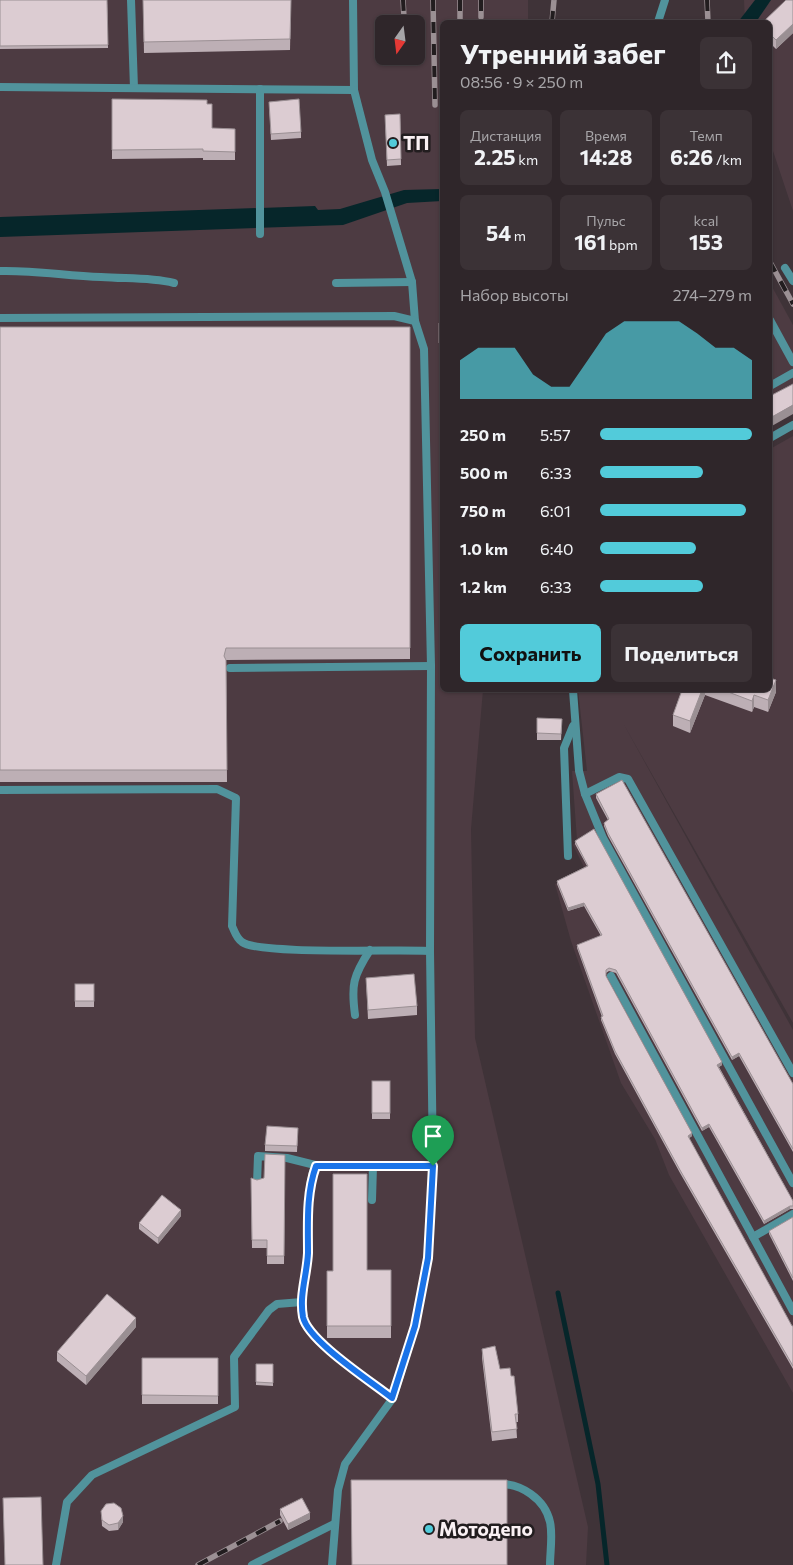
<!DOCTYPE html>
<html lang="ru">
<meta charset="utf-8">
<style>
:root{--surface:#2f262a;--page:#3b3236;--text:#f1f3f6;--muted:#a7a5a8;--line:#4a4347;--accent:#52cbda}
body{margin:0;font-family:Commissioner,sans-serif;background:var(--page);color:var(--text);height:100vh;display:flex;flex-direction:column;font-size:19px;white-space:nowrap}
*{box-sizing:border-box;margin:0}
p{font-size:16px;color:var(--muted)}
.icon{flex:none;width:28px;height:28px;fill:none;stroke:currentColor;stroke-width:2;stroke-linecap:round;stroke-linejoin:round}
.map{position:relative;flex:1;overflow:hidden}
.drawer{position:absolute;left:440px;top:20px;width:332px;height:672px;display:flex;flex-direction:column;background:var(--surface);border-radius:8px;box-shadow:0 1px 4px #0004,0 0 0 1px var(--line)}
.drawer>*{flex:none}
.needle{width:32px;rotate:194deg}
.tools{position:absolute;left:375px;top:15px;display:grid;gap:10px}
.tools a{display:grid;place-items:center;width:50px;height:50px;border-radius:8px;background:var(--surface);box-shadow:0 1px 4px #0004,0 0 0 1px var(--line);font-size:25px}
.pin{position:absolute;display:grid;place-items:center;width:42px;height:42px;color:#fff;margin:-51px -21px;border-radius:50% 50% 50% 0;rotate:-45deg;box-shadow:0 0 5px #0007}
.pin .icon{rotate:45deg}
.round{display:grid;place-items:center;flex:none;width:52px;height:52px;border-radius:8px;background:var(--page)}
.head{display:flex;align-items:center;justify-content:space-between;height:85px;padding:0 20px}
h1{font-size:28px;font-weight:700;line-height:38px}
.metrics{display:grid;grid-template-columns:repeat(3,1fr);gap:8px;height:85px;padding:5px 20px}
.metrics div{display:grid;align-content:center;border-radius:8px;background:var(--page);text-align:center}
.metrics b{font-size:21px;font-weight:700}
.metrics small{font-size:14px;font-weight:400}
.metrics p{font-size:14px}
.chart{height:140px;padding:10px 20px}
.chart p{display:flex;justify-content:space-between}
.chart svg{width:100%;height:90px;margin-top:5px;fill:var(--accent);opacity:.7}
.button{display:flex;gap:10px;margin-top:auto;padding:10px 20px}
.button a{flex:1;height:58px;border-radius:8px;background:var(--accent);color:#111;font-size:20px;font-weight:700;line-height:58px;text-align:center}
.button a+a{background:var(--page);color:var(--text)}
ul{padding:0 20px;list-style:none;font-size:16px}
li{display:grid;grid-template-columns:80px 60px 1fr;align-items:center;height:38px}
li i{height:12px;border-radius:6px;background:var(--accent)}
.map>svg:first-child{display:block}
</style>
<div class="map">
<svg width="793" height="1565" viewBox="0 0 793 1565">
<rect width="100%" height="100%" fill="#3f3338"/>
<g fill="#4d3b42" fill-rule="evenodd">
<path d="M0,0H528V22H442V690H483L471,829L475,1038L588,1527L586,1565H0ZM384,24H416V56H384Z"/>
<path d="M744,0H793V211L770,142V22H745Z"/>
<path d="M770,283L793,325V414L770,427Z"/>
<path d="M793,436V1023L623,723L793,1030V1393L669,1175L655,1139L621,1083L571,941L555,884L585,869L573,845L577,840L572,771H587L578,690H770V449Z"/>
</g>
<g fill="#06262a">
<path d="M755,0H771L756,22H738Z"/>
<path d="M442,189V201L407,203L343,225L0,237V217L315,206L318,210L340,209L404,190Z"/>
</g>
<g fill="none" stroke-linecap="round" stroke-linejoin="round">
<path stroke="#06262a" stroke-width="5" d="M558,1293L598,1484L607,1565"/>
<g stroke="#51939c" stroke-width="8">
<path d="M131,0L134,88"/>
<path d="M353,0L354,90L372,160L385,192L412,282L415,321"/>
<path d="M658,22L665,0"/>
<path d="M0,87L354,90"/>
<path d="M260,234V89"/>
<path d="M785,268L793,281"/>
<path d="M0,271C34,270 67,276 101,277C126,279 149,277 174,283"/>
<path d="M336,283L412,282"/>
<path d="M0,318L394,316L415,321L424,349L431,666L430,951L433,1167L428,1258L415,1327L393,1398L345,1464L338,1490L332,1565"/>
<path d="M770,320L793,362"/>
<path d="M770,386L793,373"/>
<path d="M770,438L793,425"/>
<path d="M230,668L431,666"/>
<path d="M573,690L579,771L585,794L603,838L793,1183"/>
<path d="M0,790L217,789L236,798L232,926C235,932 236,938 242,942C259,955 399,949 430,951"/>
<path d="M585,794L619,777L628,779L793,1073"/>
<path d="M568,856L564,748L573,726"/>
<path d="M611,976L753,1237L793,1214"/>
<path d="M355,1015C351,985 353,976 370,950"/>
<path d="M257,1183L258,1156L287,1158L315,1165"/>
<path d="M372,1200L373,1166"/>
<path d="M753,1237L793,1311"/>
<path d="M393,1398C372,1382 307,1341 303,1317C299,1295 307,1275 308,1253C308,1223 306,1194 315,1165L433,1167"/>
<path d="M498,1484C521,1483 545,1499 550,1522C553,1535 550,1552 550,1565"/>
<path d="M56,1565L67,1502L92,1475L235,1407L234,1357L269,1310L277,1304L302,1302"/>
<path d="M252,1565L334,1524"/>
</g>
<defs>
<g id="rail">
<path d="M403,0L404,17"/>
<path d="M433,0L435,105"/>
<path d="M460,0V22"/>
<path d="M481,0V17"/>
<path d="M707,0L708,22"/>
<path d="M552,22L554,0"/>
<path d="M770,262L793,304"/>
<path d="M198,1565L280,1521"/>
</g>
</defs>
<use href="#rail" stroke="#9b9094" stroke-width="5.5"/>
<use href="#rail" stroke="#221d1f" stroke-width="4" stroke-dasharray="11" stroke-linecap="butt"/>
</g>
<g fill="#bdafb5">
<path d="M0,0H107L108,48L0,49Z"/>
<path d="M143,0H291L290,50L144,53Z"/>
<path d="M793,0V33L776,49L770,43V22Z"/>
<path d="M112,99L207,104L212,128L235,129V160H203V158L112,159Z"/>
<path d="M269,102L301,132V138L271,140Z"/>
<path d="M400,114L401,165L387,166L385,115Z"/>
<path d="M439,323L442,324V349H439Z"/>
<path d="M0,327H410V659L226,660L227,782H0Z"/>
<path d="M682,690H770L776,692L768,712L754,707L752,712L705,695L690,733L673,726V715Z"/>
<path d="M537,718L562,719L561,740H537Z"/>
<path d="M596,794L793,1084V1152L739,1056L732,1060L608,836L604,826V823L608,820L596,798Z"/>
<path d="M575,841L722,1065L719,1067L793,1201V1209H790L764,1224L709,1127L702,1131L616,973L609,971L606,973V976L692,1136L689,1138L792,1326H793V1369L680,1173L615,1054L601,1020V1017H602L577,948V945L601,936L584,906L568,911L557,884V881L587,866L575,844Z"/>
<path d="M366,978L417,1006V1015L368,1019Z"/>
<rect x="75" y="984" width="19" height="23"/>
<rect x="372" y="1081" width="18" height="38"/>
<path d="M298,1128L297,1152L265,1151V1145Z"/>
<path d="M285,1155L284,1264H267V1248H252L251,1178L257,1180L264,1178Z"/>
<path d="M181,1216L158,1244L139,1229V1223Z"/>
<path d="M793,1217V1281L769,1234V1231Z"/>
<path d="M391,1270V1338H327V1271Z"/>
<path d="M136,1327L86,1385L57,1361V1352Z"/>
<path d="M482,1349L500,1369L511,1376L518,1414V1422H516L517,1438L492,1441L482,1358Z"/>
<rect x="142" y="1358" width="76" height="46"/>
<path d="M256,1364H273V1386L256,1385Z"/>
<path d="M280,1509L310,1519L288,1530L280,1515Z"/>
<path d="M101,1511L123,1522L118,1530L109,1531L102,1526Z"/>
</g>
<g fill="#9a8f93">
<path d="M793,24V33L776,49V40Z"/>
<path d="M793,405V414L770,427V418Z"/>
<path d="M776,680V692L768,712V700Z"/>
<path d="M702,690H705V695L690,733V721Z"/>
<path d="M754,695V707L752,712V701Z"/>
<path d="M584,903V906L568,911V908Z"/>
<path d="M739,1053V1056L732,1060V1057Z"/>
<path d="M722,1062V1065L717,1068V1065Z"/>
<path d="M709,1124V1127L702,1131V1128Z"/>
<path d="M692,1133V1136L688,1139V1136Z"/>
<path d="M790,1206V1209L764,1224V1221Z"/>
<path d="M181,1210V1216L158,1244V1238Z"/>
<path d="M136,1318V1327L86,1385V1376Z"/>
<path d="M310,1513V1519L288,1530V1524Z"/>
<path d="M123,1516V1522L118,1530V1523Z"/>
</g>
<g fill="#dcccd2" stroke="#9a8f93">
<path d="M0,0H107L108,45L0,46Z"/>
<path d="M143,0H291L290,39L144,42Z"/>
<path d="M786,0H793V24L776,40L770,34V22H763Z"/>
<path d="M112,99L207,100V104H212V128L235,129V152L203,151V149L112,150Z"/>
<path d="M299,99L301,132L271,134L269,102Z"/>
<path d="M400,114L401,159L387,160L385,115Z"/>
<path d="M439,323L442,324V343H439Z"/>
<path d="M0,327H410V648H226L224,656L226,660L227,770H0Z"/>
<path d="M793,384V405L770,418V396Z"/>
<path d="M770,678L776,680L768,700L754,695L752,701L723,690H770Z"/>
<path d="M682,690H702L690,721L673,715Z"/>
<path d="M537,718L562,719L561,734L537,733Z"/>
<path d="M622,780L793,1084V1149L739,1053L732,1057L608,833L604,823L609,819L596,794Z"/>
<path d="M594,829L722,1062L717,1065L793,1201V1206H790L764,1221L709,1124L702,1128L616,970L609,968L606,970V976L692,1133L688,1136L792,1326H793V1366L680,1170L615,1051L601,1017L603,1016L577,945L602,935L584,903L568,908L557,881L588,866L575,841Z"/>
<path d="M414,974L417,1006L368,1010L366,978Z"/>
<rect x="75" y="984" width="19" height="17"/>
<rect x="372" y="1081" width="18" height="32"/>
<path d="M267,1126L298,1128L297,1146L265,1145Z"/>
<path d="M265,1154L285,1155L284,1256H267V1240H252L251,1178L257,1180L264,1178Z"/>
<path d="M333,1174H367V1270H391V1326H327V1271H333Z"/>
<path d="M162,1195L181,1210L158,1238L139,1223Z"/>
<path d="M793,1217V1278L769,1231Z"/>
<path d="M107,1294L136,1318L86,1376L57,1352Z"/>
<path d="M495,1346L500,1369L510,1368L511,1376H514L518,1414H515L517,1429L492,1432L482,1349Z"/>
<path d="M142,1358H218V1396L142,1395Z"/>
<path d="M256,1364H273V1383L256,1382Z"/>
<path d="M351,1480H507V1565H352Z"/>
<path d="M41,1497L43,1565H5L3,1498Z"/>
<path d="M302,1498L310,1513L288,1524L280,1509Z"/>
<path d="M114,1503L121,1508L123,1516L118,1523L109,1525L102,1520L101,1511L106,1504Z"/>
</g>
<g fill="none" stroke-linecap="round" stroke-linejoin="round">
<defs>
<path id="route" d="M316,1166H433L428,1258L415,1326L392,1398C372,1382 308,1341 303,1317C299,1295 307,1275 308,1253C308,1223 306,1194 316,1166Z"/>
</defs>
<use href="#route" stroke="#fff" stroke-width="10"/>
<use href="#route" stroke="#1a73e8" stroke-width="6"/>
</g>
<g fill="#52cbda" stroke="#221d1f" stroke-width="2">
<circle cx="393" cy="143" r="5"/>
<circle cx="429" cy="1529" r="5"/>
</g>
<g text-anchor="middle" stroke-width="5" stroke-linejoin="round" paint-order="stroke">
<g font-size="19" font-weight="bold" fill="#faf1f4" stroke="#221d1f" text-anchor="start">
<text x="403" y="150">ТП</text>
<text x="439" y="1536">Мотодепо</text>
</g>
</g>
</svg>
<div class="tools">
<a><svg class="needle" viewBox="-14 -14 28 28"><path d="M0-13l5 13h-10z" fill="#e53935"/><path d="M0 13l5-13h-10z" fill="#a7a5a8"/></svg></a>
</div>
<div class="pin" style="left:433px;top:1166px;background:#1e9e55"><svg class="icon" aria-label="arrive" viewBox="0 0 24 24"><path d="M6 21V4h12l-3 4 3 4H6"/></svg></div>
<section class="drawer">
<div class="head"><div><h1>Утренний забег</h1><p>08:56 · 9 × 250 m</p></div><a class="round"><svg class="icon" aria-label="share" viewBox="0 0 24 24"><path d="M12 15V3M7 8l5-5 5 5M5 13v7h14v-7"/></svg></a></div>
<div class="metrics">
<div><p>Дистанция</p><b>2.25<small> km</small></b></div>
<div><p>Время</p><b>14:28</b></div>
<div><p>Темп</p><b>6:26<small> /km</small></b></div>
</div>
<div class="metrics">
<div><b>54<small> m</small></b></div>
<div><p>Пульс</p><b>161<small> bpm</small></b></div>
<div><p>kcal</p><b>153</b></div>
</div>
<div class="chart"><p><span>Набор высоты</span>274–279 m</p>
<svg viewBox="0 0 160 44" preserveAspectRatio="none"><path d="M0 44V25L10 19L20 19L30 19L40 32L50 38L60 38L70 25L80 12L90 6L100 6L110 6L120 6L130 12L140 19L150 19L160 25V44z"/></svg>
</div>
<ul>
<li><b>250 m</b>5:57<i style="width:100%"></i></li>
<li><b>500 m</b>6:33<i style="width:68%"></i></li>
<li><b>750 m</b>6:01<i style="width:96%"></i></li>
<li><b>1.0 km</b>6:40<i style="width:63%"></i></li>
<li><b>1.2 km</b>6:33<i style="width:68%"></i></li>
</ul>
<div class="button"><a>Сохранить</a><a>Поделиться</a></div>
</section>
</div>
